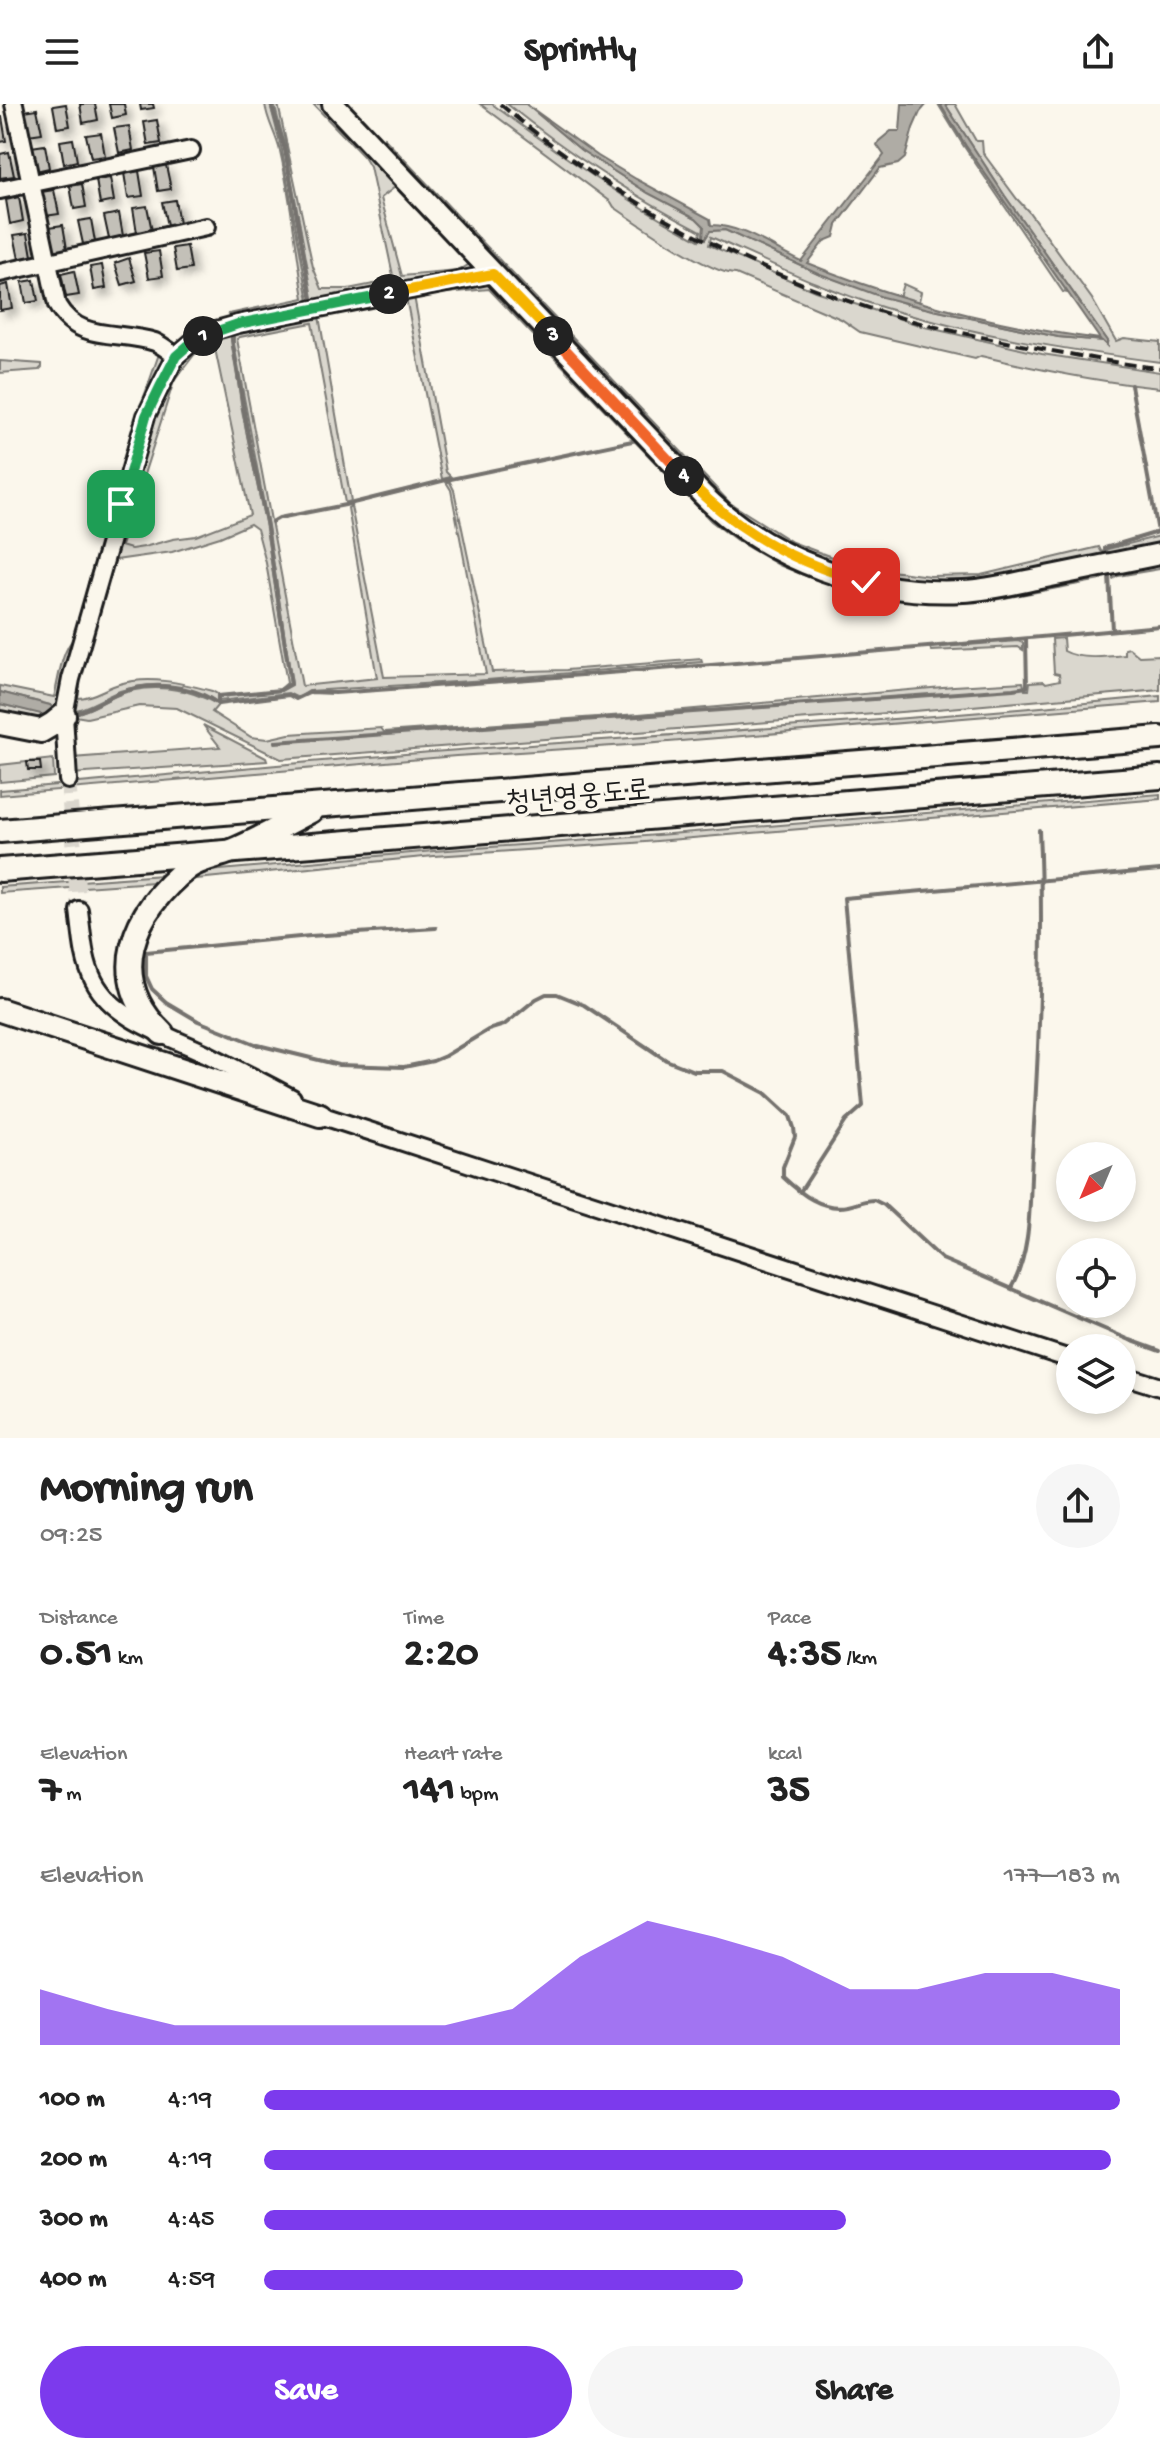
<!DOCTYPE html>
<meta charset="utf-8">
<style>
:root{--surface:#fff;--page:#f6f6f6;--text:#222;--muted:#767676;--accent:#7c3aed}
body{margin:0;font-family:"Gochi Hand","Poor Story",sans-serif;background:var(--page);color:var(--text);height:100vh;display:flex;flex-direction:column;font-size:30px;white-space:nowrap}
*{box-sizing:border-box;margin:0}
p{font-size:26px;color:var(--muted)}
.icon{flex:none;width:44px;height:44px;fill:none;stroke:currentColor;stroke-width:2;stroke-linecap:round;stroke-linejoin:round}
.map{position:relative;height:1334px;overflow:hidden}
.panel{display:flex;flex-direction:column;background:var(--surface);flex:1}
.panel>*{flex:none}
.needle{width:52px;rotate:224deg}
.tools{position:absolute;left:1056px;top:1038px;display:grid;gap:16px}
.tools a{display:grid;place-items:center;width:80px;height:80px;border-radius:50%;background:var(--surface);box-shadow:0 4px 12px #0003;font-size:40px}
.pin{position:absolute;display:grid;place-items:center;width:68px;height:68px;color:#fff;margin:-34px;border-radius:16px;box-shadow:0 4px 12px #0006}
.km{position:absolute;width:40px;height:40px;margin:-20px;border-radius:50%;background:#222;color:#fff;font-size:22px;line-height:40px;text-align:center}
.round{display:grid;place-items:center;flex:none;width:84px;height:84px;border-radius:42px;background:var(--page)}
.head{display:flex;align-items:center;justify-content:space-between;height:136px;padding:0 40px}
h1{font-size:44px;font-weight:700;line-height:60px}
.metrics{display:grid;grid-template-columns:repeat(3,1fr);gap:12px;height:136px;padding:8px 40px}
.metrics div{display:grid;align-content:center}
.metrics b{font-size:40px;font-weight:700}
.metrics small{font-size:22px;font-weight:400}
.metrics p{font-size:22px}
.chart{height:224px;padding:16px 40px}
.chart p{display:flex;justify-content:space-between}
.chart svg{width:100%;height:144px;margin-top:8px;fill:var(--accent);opacity:.7}
.primary-button{display:flex;gap:16px;margin-top:auto;padding:16px 40px}
.primary-button a{flex:1;height:92px;border-radius:48px;background:var(--accent);color:#fff;font-size:32px;font-weight:700;line-height:92px;text-align:center}
.primary-button a+a{background:var(--page);color:var(--text)}
ul{padding:0 40px;list-style:none;font-size:26px}
li{display:grid;grid-template-columns:128px 96px 1fr;align-items:center;height:60px}
li i{height:20px;border-radius:10px;background:var(--accent)}
header{display:flex;justify-content:space-between;align-items:center;height:104px;padding:0 40px;background:var(--surface);font-size:36px;font-weight:700}
.map>svg:first-child{display:block}
</style>
<header><svg class="icon" aria-label="menu" viewBox="0 0 24 24"><path d="M4 6h16M4 12h16M4 18h16"/></svg>Sprintly<svg class="icon" aria-label="share" viewBox="0 0 24 24"><path d="M12 15V3M7 8l5-5 5 5M5 13v7h14v-7"/></svg></header>
<div class="map">
<svg width="1160" height="1334" viewBox="0 0 1160 1334">
<defs>
<filter id="shadow"><feDropShadow dx="6" dy="6" stdDeviation="4" flood-color="#0004"/></filter>
</defs>
<rect width="100%" height="100%" fill="#fbf7ec"/>
<filter id="ink" filterUnits="userSpaceOnUse"><feTurbulence type="fractalNoise" baseFrequency=".0125" numOctaves="2"/><feDisplacementMap in="SourceGraphic" scale="16" xChannelSelector="R" yChannelSelector="G"/><feConvolveMatrix kernelMatrix="1 2 1 2 8 2 1 2 1" color-interpolation-filters="sRGB"/></filter>
<g filter="url(#ink)">
<g fill="#dad7ce" stroke="#7b7a75" stroke-width="2" fill-rule="evenodd">
<path d="M265,0H270L282,46L309,197L306,202L232,215L229,210L304,194C296,145 291,95 280,47C276,30 267,17 265,0Z"/>
<path d="M274,0H278L313,163L322,185H348L394,176L370,63L364,53L313,0H323L475,164L471,168L314,199L286,45ZM395,83L467,157L468,161L458,167L402,172L381,94Z"/>
<path d="M480,0H492C559,49 625,97 699,136L701,127C632,91 568,49 507,0H526L581,46L648,89L696,114L704,122L703,134L705,135L710,127L725,126L820,170L907,200L1058,233L1107,237L1005,92L945,0H955L976,37H982L983,49L1017,95L1029,108L1092,195L1116,237L1124,234L1160,238V258C1067,246 975,231 885,204C825,186 768,158 711,133L709,141L815,187L925,223L1042,250L1160,268V284C1099,278 1040,266 981,252L975,255L860,228L841,215L736,170C712,171 637,119 614,103L611,98Z"/>
<path d="M938,0H940L966,42L1068,189L1063,188L963,41Z"/>
<path d="M384,34L730,399L792,438L837,455L883,466L930,472L981,471L1099,443L1101,447L1106,449L1108,445L1160,432V443L975,478L897,474L859,466L805,449L749,419L692,369L384,43Z"/>
<path d="M472,180L494,181L708,406L881,487L1160,455V465L1118,472L1113,475V471H1104L1100,476L994,496L950,499L863,490L811,474L779,461L739,438L711,417L489,185L414,192L446,368L451,373L442,375L406,194L319,212L351,397L345,399L312,219L240,233L237,235L302,582L377,574L348,404L351,402L384,573L486,570L451,386L446,378H450L454,386L492,568L566,566L701,555L702,558L487,576L309,587L298,594L288,589L219,597V593L281,587L292,581L268,422L234,240V231L309,215L313,208Z"/>
<path d="M903,180L921,188L919,197L921,199L899,193Z"/>
<path d="M231,229L242,306L266,423L290,580L280,585L287,579L266,459L257,425L250,420L220,433L172,448L116,456L112,460C100,504 82,549 78,594C93,594 105,584 119,580C150,571 182,579 212,587L219,591H217V598C190,580 151,577 120,587C101,594 88,605 68,608L152,313L174,263L198,240ZM209,240H214L250,411L196,432L173,435L144,443L131,445L121,442L174,277L194,251Z"/>
<path d="M160,247L168,252L57,611L50,617L0,613V600L52,612L50,601L0,588V582L54,593C59,574 61,547 75,533L90,472L125,364L128,339Z"/>
<path d="M0,257L42,260V263L39,266L0,269Z"/>
<path d="M1063,534L1064,547C1080,556 1107,553 1125,551V545L1129,544L1139,552L1160,551V586L914,607L281,655L177,604L139,602L87,614L69,611C87,608 99,600 115,592C148,578 188,583 218,601L212,608L251,633L267,635L289,630L381,624L384,628L639,610L954,582L1023,578L1025,586H1029L1030,578L1044,577L1046,579L1060,576L1059,570L1054,569L1052,535Z"/>
<path d="M1018,537L1023,539V546L1018,543L932,547L930,544Z"/>
<path d="M1160,592V598L644,640L456,652L0,691V686C153,673 306,657 459,646C693,629 927,615 1160,592Z"/>
<path d="M203,621L266,654L267,657L71,670L72,654L220,643Z"/>
<path d="M53,655L54,673L0,678V661Z"/>
<path d="M1160,690V695L633,739L434,752L186,776L198,768L434,747L633,733Z"/>
<path d="M176,770L168,777L0,789V783Z"/>
</g>
<g fill="#afaca5" stroke="#74726e" stroke-width="2">
<path d="M526,0L598,52L636,75L710,115L711,121C742,121 773,144 801,157L884,51L877,41L879,37L891,27H900L902,0H927L920,8L913,24L905,54L898,60L880,64L837,121L834,133L824,137L807,159C900,197 1000,222 1100,235L966,42L940,0H945L1005,92L1107,237V242L1102,237L1058,233L933,206L882,193L820,170L725,126L710,127L705,135L703,134L704,122L696,114L648,89L581,46Z"/>
<path d="M0,588L50,601L53,604V613L0,600Z"/>
</g>
<g fill="none" stroke-linecap="round" stroke-linejoin="round">
<g stroke="#74726e" stroke-width="4">
<path d="M271,0L285,46L312,197"/>
<path d="M272,418L279,414L345,401L446,376L637,336"/>
<path d="M1105,448V444L1158,428L1131,281"/>
<path d="M1109,472L1112,526"/>
<path d="M218,600V592L280,586L291,580L266,418L248,331L232,237V231L235,228"/>
<path d="M73,609C91,606 103,595 120,589C149,577 193,580 218,600L289,591L296,595L311,588L335,589C610,570 885,548 1160,522"/>
<path d="M275,638L1013,585L1027,583L1026,535"/>
<path d="M436,824L310,832L146,848V872L152,885L166,898L198,917L258,941L339,961L404,963L433,957L445,952L488,926L504,921L536,895L546,890H557L584,901L666,956L694,967H723L765,989L790,1012L794,1024L795,1033L783,1063V1073C801,1090 822,1107 848,1102C858,1100 864,1096 874,1096L884,1101L942,1155L1130,1236L1160,1247"/>
<path d="M800,1088L846,1017L863,1002L844,794L1160,766"/>
<path d="M1011,1184C1033,1146 1029,1095 1032,1052C1039,944 1044,834 1039,726"/>
</g>
</g>
<g fill="#c3c0b8" stroke="#1c1c1c" stroke-width="2" filter="url(#shadow)">
<path d="M66,0L70,22L57,24L53,2Z"/>
<path d="M80,0H95L98,16L83,19Z"/>
<path d="M109,0H124L126,11L112,14Z"/>
<path d="M140,0H153L154,4L141,6Z"/>
<path d="M37,5L42,29L28,31L24,7Z"/>
<path d="M0,13H2L6,37L0,38Z"/>
<path d="M157,16L161,39L148,41L144,18Z"/>
<path d="M129,22L133,46L119,49L114,24Z"/>
<path d="M101,29L105,52L91,54L86,31Z"/>
<path d="M73,35L77,57L64,60L60,37Z"/>
<path d="M45,41L49,64L36,67L31,43Z"/>
<path d="M9,48L14,72L0,74V50Z"/>
<path d="M166,61L171,85L158,87L154,63Z"/>
<path d="M139,67L143,92L128,94L124,69Z"/>
<path d="M110,74L114,97L100,100L96,76Z"/>
<path d="M82,80L86,103L74,105L70,82Z"/>
<path d="M54,86L59,110L45,112L41,88Z"/>
<path d="M19,93L23,117L10,120L6,96Z"/>
<path d="M175,96L179,120L167,122L162,98Z"/>
<path d="M147,102L152,127L137,129L133,104Z"/>
<path d="M119,109L123,132L109,135L104,112Z"/>
<path d="M91,115L95,138L83,140L78,117Z"/>
<path d="M63,121L67,145L54,147L49,123Z"/>
<path d="M28,129L32,152L19,155L14,131Z"/>
<path d="M187,142L191,165L177,167L173,144Z"/>
<path d="M159,147L163,172L149,174L144,149Z"/>
<path d="M129,154L136,177L122,181L115,159Z"/>
<path d="M102,161L106,184L94,186L90,163Z"/>
<path d="M74,167L79,191L66,193L61,170Z"/>
<path d="M34,176L38,197L26,199L22,178Z"/>
<path d="M8,180L12,204L0,206V182Z"/>
<path d="M27,658H40L41,666H28Z"/>
</g>
<g fill="none" stroke-linecap="round" stroke-linejoin="round">
<path stroke="#dad6cd" stroke-width="16" stroke-dasharray="16 8" stroke-linecap="butt" d="M68,676L79,806"/>
<defs>
<g id="minor">
<path d="M14,0L57,201C79,239 118,226 155,238C162,241 169,247 176,252"/>
<path d="M0,86L191,46"/>
<path d="M0,169L206,123"/>
<path d="M68,676L64,611L71,575L146,312L161,281L176,252L191,239L212,227L238,220L493,170"/>
<path d="M79,806C82,829 83,856 94,877C114,916 168,931 205,949C234,964 263,978 292,994"/>
<path d="M312,1006L320,1011L1070,1255"/>
<path d="M1122,1271L1160,1283"/>
</g>
<path id="major" d="M333,0L702,390C768,457 870,492 963,487C989,486 1015,479 1041,474C1081,466 1120,458 1160,450"/>
<g id="highway">
<path d="M0,619L41,627L53,620L64,611"/>
<path d="M0,727L1160,634"/>
<path d="M0,766L1160,673"/>
<path d="M0,906L320,1011"/>
<path d="M162,929C104,874 133,806 189,763C201,755 216,753 229,748C257,737 284,721 311,707"/>
</g>
</defs>
<use href="#minor" stroke="#1c1c1c" stroke-width="22"/>
<use href="#major" stroke="#1c1c1c" stroke-width="26"/>
<use href="#highway" stroke="#1c1c1c" stroke-width="28"/>
<use href="#minor" stroke="#fbf7ec" stroke-width="16"/>
<use href="#major" stroke="#fbf7ec" stroke-width="20"/>
<use href="#highway" stroke="#fbf7ec" stroke-width="22"/>
<path stroke="#1c1c1c" stroke-width="4" stroke-dasharray="12 6" stroke-linecap="butt" d="M500,0C621,102 775,182 928,221C969,231 1011,239 1052,247C1088,253 1124,261 1160,264"/>
</g>
</g>
<g fill="none" stroke-linecap="round" stroke-linejoin="round" filter="url(#ink)">
<defs>
<path id="split-1" d="M121,400L146,312L161,281L176,252L191,239L203,232"/>
<path id="split-2" d="M203,232L238,220L389,190"/>
<path id="split-3" d="M389,190L493,170L553,232"/>
<path id="split-4" d="M553,232L684,372"/>
<path id="split-5" d="M684,372C734,426 795,460 866,478"/>
</defs>
<use href="#split-1" stroke="#fff" stroke-width="16"/>
<use href="#split-2" stroke="#fff" stroke-width="16"/>
<use href="#split-3" stroke="#fff" stroke-width="16"/>
<use href="#split-4" stroke="#fff" stroke-width="16"/>
<use href="#split-5" stroke="#fff" stroke-width="16"/>
<use href="#split-1" stroke="#22a559" stroke-width="10"/>
<use href="#split-2" stroke="#22a559" stroke-width="10"/>
<use href="#split-3" stroke="#f5b400" stroke-width="10"/>
<use href="#split-4" stroke="#f0652b" stroke-width="10"/>
<use href="#split-5" stroke="#f5b400" stroke-width="10"/>
</g>
<g text-anchor="middle" stroke-width="7" stroke-linejoin="round" paint-order="stroke">
<g font-size="30" fill="#1c1c1c" stroke="#fbf7ec">
<text transform="translate(578 690) rotate(-5)" y="10">청년영웅도로</text>
</g>
</g>
</svg>
<div class="tools">
<a><svg class="needle" viewBox="-14 -14 28 28"><path d="M0-13l5 13h-10z" fill="#e53935"/><path d="M0 13l5-13h-10z" fill="#767676"/></svg></a>
<a><svg class="icon" aria-label="locate" viewBox="0 0 24 24"><circle cx="12" cy="12" r="6"/><path d="M12 2v4M12 18v4M2 12h4M18 12h4"/></svg></a>
<a><svg class="icon" aria-label="layers" viewBox="0 0 24 24"><path d="M12 4l9 5-9 5-9-5zM3 14l9 5 9-5"/></svg></a>
</div>
<div class="pin" style="left:121px;top:400px;background:#1e9e55"><svg class="icon" aria-label="arrive" viewBox="0 0 24 24"><path d="M6 21V4h12l-3 4 3 4H6"/></svg></div>
<div class="pin" style="left:866px;top:478px;background:#d93025"><svg class="icon" aria-label="check" viewBox="0 0 24 24"><path d="M5 12l5 5 9-10"/></svg></div>
<b class="km" style="left:203px;top:232px">1</b>
<b class="km" style="left:389px;top:190px">2</b>
<b class="km" style="left:553px;top:232px">3</b>
<b class="km" style="left:684px;top:372px">4</b>
</div>
<section class="panel">
<div class="head"><div><h1>Morning run</h1><p>09:25</p></div><a class="round"><svg class="icon" aria-label="share" viewBox="0 0 24 24"><path d="M12 15V3M7 8l5-5 5 5M5 13v7h14v-7"/></svg></a></div>
<div class="metrics">
<div><p>Distance</p><b>0.51<small> km</small></b></div>
<div><p>Time</p><b>2:20</b></div>
<div><p>Pace</p><b>4:35<small> /km</small></b></div>
</div>
<div class="metrics">
<div><p>Elevation</p><b>7<small> m</small></b></div>
<div><p>Heart rate</p><b>141<small> bpm</small></b></div>
<div><p>kcal</p><b>35</b></div>
</div>
<div class="chart"><p><span>Elevation</span>177–183 m</p>
<svg viewBox="0 0 160 44" preserveAspectRatio="none"><path d="M0 44V27L10 33L20 38L30 38L40 38L50 38L60 38L70 33L80 17L90 6L100 11L110 17L120 27L130 27L140 22L150 22L160 27V44z"/></svg>
</div>
<ul>
<li><b>100 m</b>4:19<i style="width:100%"></i></li>
<li><b>200 m</b>4:19<i style="width:99%"></i></li>
<li><b>300 m</b>4:45<i style="width:68%"></i></li>
<li><b>400 m</b>4:59<i style="width:56%"></i></li>
</ul>
<div class="primary-button"><a>Save</a><a>Share</a></div>
</section>
